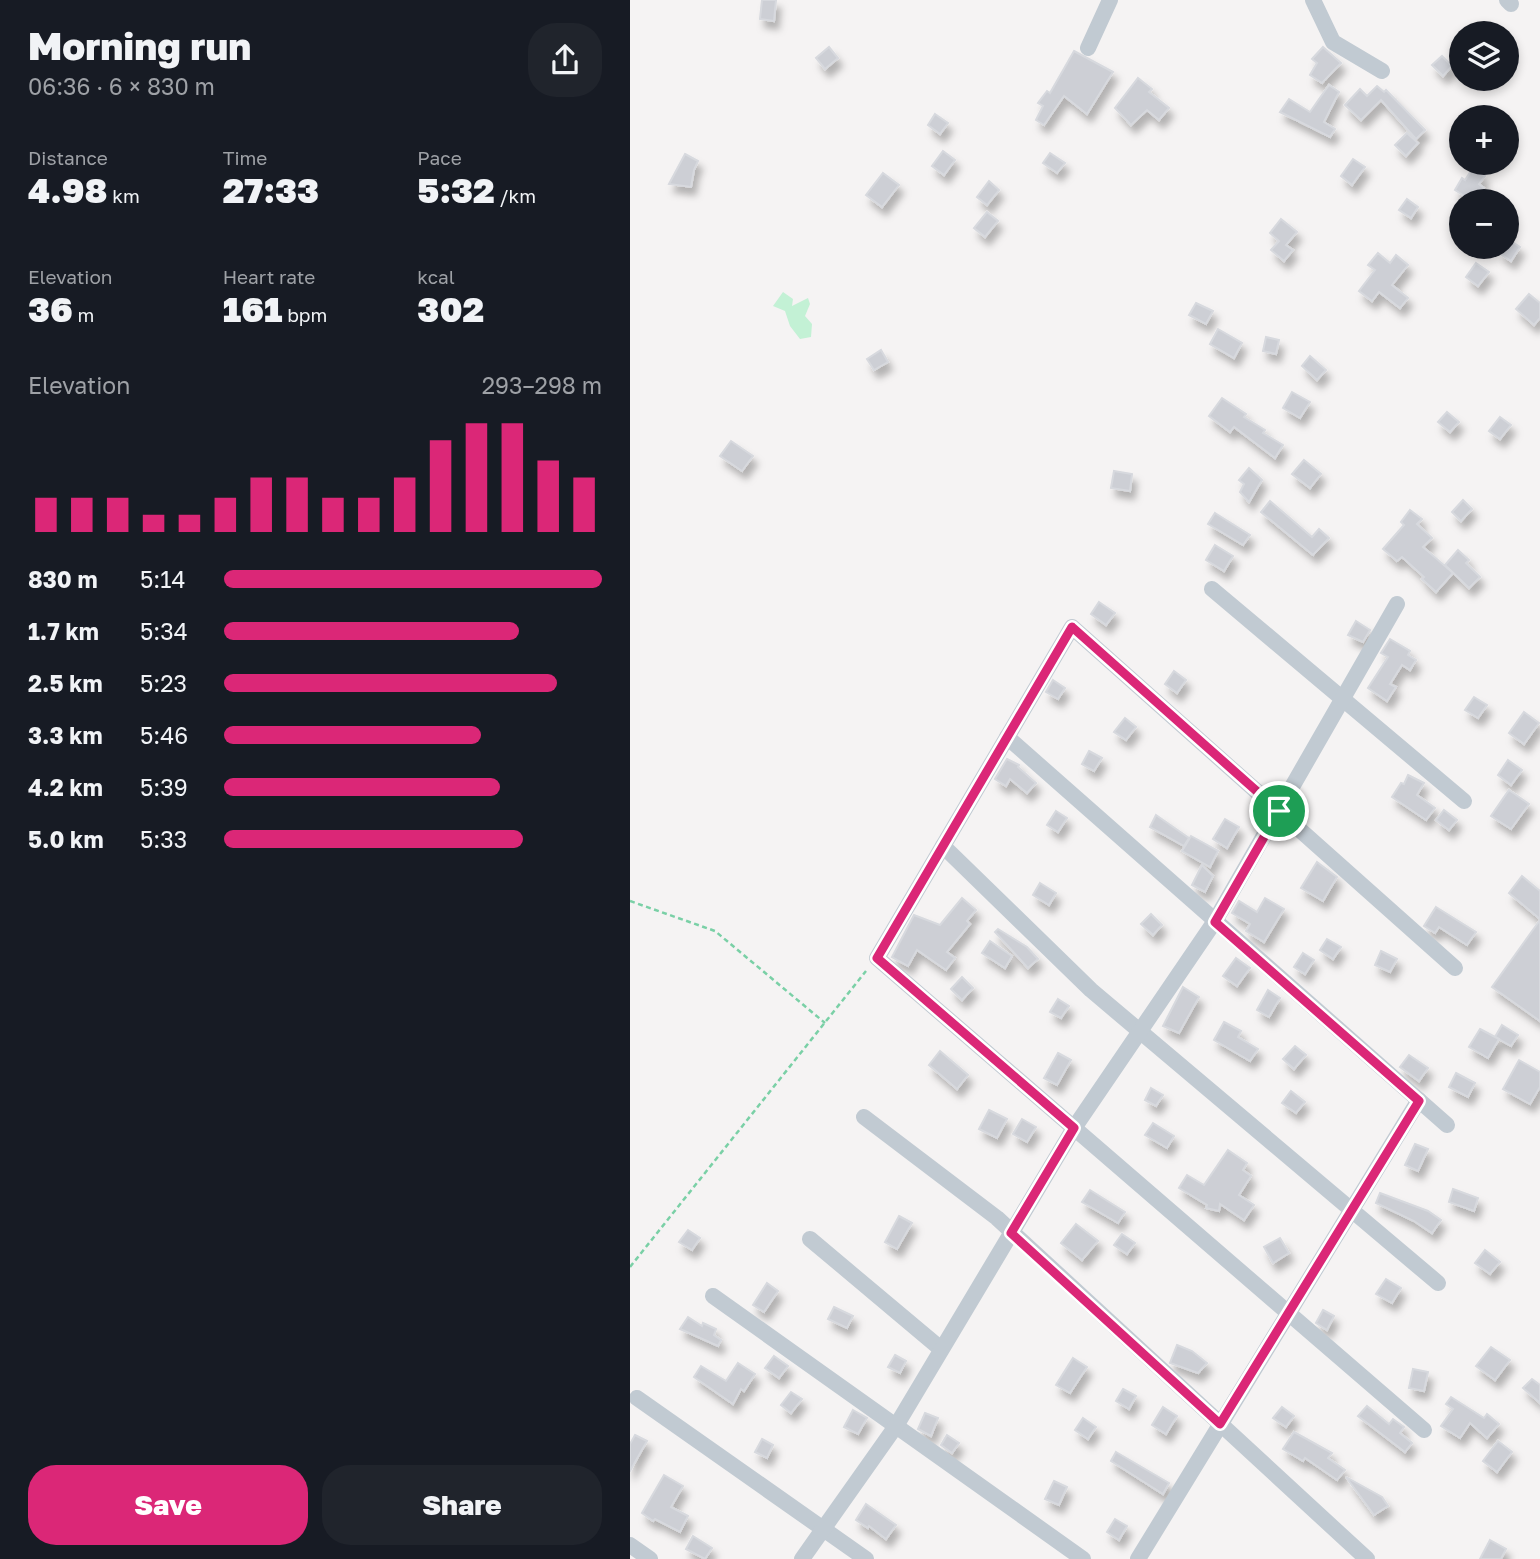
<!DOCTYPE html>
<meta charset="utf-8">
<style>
:root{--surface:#171b24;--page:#20242c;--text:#f1f3f6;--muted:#9ea1a6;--accent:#db2777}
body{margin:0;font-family:"Golos Text",sans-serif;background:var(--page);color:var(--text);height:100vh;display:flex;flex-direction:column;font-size:26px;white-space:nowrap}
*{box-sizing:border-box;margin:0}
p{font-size:23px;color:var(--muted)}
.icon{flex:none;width:38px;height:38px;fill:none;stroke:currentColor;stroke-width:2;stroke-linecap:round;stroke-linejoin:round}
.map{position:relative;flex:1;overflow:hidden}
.details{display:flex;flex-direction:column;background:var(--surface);width:630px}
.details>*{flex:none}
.tools{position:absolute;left:819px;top:21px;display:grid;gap:14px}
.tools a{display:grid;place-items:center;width:70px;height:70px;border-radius:50%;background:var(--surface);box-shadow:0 4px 10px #0003;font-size:35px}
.pin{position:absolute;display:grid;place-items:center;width:60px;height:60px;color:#fff;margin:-30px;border:4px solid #fff;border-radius:50%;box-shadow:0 2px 7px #0007}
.round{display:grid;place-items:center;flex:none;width:74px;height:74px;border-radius:28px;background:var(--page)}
.head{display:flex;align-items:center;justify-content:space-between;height:119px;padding:0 28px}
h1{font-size:38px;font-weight:800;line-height:52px}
.figures{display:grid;grid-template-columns:repeat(3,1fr);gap:10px;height:119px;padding:7px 28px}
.figures div{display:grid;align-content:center}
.figures b{font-size:35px;font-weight:800}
.figures small{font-size:19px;font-weight:400}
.figures p{font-size:19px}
.chart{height:196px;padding:14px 28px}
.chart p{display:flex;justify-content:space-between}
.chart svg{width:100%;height:126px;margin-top:7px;stroke:var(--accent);stroke-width:6}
.button{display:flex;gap:14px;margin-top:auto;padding:14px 28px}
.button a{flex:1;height:80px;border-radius:28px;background:var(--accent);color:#fff;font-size:28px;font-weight:800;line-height:80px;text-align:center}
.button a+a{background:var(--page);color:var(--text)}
ul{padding:0 28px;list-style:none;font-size:23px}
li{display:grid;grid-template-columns:112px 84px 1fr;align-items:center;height:52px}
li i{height:18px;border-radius:9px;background:var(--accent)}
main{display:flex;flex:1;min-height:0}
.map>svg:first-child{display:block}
</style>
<main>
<section class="details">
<div class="head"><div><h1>Morning run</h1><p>06:36 · 6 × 830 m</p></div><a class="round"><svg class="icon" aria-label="share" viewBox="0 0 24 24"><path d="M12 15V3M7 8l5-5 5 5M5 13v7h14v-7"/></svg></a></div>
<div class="figures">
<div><p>Distance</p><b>4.98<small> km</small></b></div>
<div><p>Time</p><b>27:33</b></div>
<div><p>Pace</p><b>5:32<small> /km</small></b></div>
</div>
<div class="figures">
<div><p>Elevation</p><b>36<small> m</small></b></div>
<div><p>Heart rate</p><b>161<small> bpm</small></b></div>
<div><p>kcal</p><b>302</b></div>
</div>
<div class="chart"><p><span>Elevation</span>293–298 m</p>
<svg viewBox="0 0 160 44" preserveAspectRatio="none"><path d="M5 44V32M15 44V32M25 44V32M35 44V38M45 44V38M55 44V32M65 44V25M75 44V25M85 44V32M95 44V32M105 44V25M115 44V12M125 44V6M135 44V6M145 44V19M155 44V25"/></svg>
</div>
<ul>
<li><b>830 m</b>5:14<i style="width:100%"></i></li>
<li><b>1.7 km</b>5:34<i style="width:78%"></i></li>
<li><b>2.5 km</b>5:23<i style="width:88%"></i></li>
<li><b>3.3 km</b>5:46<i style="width:68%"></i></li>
<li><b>4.2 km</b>5:39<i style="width:73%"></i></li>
<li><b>5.0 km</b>5:33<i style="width:79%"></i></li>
</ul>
<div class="button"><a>Save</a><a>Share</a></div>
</section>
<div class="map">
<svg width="910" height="1559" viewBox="0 0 910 1559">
<defs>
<filter id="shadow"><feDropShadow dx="4.5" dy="8" stdDeviation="3.5" flood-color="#0004"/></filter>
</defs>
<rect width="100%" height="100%" fill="#f5f3f3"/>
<path fill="#c3f1d5" d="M153,292L163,299L162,306L178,298L180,304L175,316L182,324L181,337L170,339L160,326L155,311L143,306Z"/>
<g fill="#cdcfd5" stroke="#d7d9de" stroke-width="2" filter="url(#shadow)">
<path d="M132,0H146L144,21L130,19Z"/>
<path d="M199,47L208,58L195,69L186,58Z"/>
<path d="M693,47L711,63L692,83L680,75L687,63L682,59Z"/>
<path d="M444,51L483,72L457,114L434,96L414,125L406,120L413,106L408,103L417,91L420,93Z"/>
<path d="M812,56L822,66L813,76L802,65Z"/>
<path d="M508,78L522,89L519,92L539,108L529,120L517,110L501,125L485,108Z"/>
<path d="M699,85L709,92L694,122L705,129L700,137L650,112L659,99L680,112Z"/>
<path d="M747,86L754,92L756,90L795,130L786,139L751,100L731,120L715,105L730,89L737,96Z"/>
<path d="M305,114L318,123L310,134L298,125Z"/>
<path d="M777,133L788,143L776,156L765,145Z"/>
<path d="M313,151L325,160L314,175L302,166Z"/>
<path d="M420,153L435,163L427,173L413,163Z"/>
<path d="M55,154L68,161L64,170L61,187L39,184Z"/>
<path d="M723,159L735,167L722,185L711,176Z"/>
<path d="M843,168L855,176L849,184L854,188L846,201H842L825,190L832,178L835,180Z"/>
<path d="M253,173L269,185L252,207L236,195Z"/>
<path d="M359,181L369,190L357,205L347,197Z"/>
<path d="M777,199L788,207L781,218L769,210Z"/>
<path d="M357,212L368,221L355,237L344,228Z"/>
<path d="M651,219L667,232L656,245L663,250L654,261L641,250L649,241L640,233Z"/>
<path d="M878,239L890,247L881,261L869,253L873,247H877Z"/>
<path d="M748,253L760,263L766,255L778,265L762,285L778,298L770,308L749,292L742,301L729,291L745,270L738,265Z"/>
<path d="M846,263L859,272L848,286L836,277Z"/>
<path d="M899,294L910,303V318L904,325L886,309Z"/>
<path d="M566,303L583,311L576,324L559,315Z"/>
<path d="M588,329L612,343L604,358L580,344Z"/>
<path d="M636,337L649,340L646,354L633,351Z"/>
<path d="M251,350L258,362L244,370L237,359Z"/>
<path d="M680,356L696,370L687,380L672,366Z"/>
<path d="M662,392L680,402L670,418L653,408Z"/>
<path d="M592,398L616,414L614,417L635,430L633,433L653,445L645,458L604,427L600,432L579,416Z"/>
<path d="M817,412L829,422L820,432L808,422Z"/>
<path d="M870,417L881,425L870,439L859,431Z"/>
<path d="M101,441L123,456L112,471L90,456Z"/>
<path d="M674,460L691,474L680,488L662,474Z"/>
<path d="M619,468L632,480L619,502L610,492L614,484L609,480Z"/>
<path d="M484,471L502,474L500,491L481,488Z"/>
<path d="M833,500L842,509L831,521L822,512Z"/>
<path d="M640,501L682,537L689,529L699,538L683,555L631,512Z"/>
<path d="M780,510L792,519L787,524L802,538L793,547L823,573L806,592L792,579L794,577L772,557L767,561L753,549L774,525L771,522Z"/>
<path d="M585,513L620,535L613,545L578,524Z"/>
<path d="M585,545L603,556L594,571L576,560Z"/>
<path d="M828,550L839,560L836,563L850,577L839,588L815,565Z"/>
<path d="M469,602L485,613L476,625L461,614Z"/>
<path d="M726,621L740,630L733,642L718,635Z"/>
<path d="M760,639L780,651L778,655L786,660L780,670L772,665L760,684L766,687L757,701L738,688L758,657L751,653Z"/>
<path d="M544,671L556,680L547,693L535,684Z"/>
<path d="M423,680L435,688L428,699L416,692Z"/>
<path d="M844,697L857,705L848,718L835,710Z"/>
<path d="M894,712L909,723L894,744L879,733Z"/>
<path d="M495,718L506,727L496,740L484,732Z"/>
<path d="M459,751L472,758L464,771L452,764Z"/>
<path d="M377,759L389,765L388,767L406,783L397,793L380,779L376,786L365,779Z"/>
<path d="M878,760L892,770L881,785L868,775Z"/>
<path d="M778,775L794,783L787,795L805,808L796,820L762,797L771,783L774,784Z"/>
<path d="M879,790L899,804L881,829L861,816Z"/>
<path d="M814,810L827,820L819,830L806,820Z"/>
<path d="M426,811L437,818L428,832L417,825Z"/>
<path d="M526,815L559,838L554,846L520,827Z"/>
<path d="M595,819L609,827L597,848L583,839Z"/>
<path d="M561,836L588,851L580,867L552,851Z"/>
<path d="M687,862L707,877L693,901L671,888Z"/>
<path d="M572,865L583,876L575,892L562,885Z"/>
<path d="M892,876L910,891V919L879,893Z"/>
<path d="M410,883L426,893L419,905L403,895Z"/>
<path d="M332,898L346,910L337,921L340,924L317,952L325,958L316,970L287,950L278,966L262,957L284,915L310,925Z"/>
<path d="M635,898L654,909L634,942L616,931L620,924L602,913L609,901L627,912Z"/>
<path d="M806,907L846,932L837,945L809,927L805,933L794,926Z"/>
<path d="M521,914L532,925L523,935L511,924Z"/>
<path d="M910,920V1021L862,987Z"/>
<path d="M368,929L397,947L408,959L398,968L365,932Z"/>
<path d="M697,939L711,947L703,959L690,950Z"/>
<path d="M360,941L382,956L375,968L352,953Z"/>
<path d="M751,951L767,959L760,972L745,965Z"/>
<path d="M673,953L684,960L675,974L664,967Z"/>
<path d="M606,958L620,968L607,986L593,976Z"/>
<path d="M332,977L343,988L332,1000L321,989Z"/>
<path d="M553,987L569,997L549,1033L533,1026Z"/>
<path d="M638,990L650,998L639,1017L627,1010Z"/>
<path d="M428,999L439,1006L431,1018L420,1012Z"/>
<path d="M594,1022L611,1031L608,1037L628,1049L620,1061L584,1040Z"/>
<path d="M872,1025L888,1035L881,1046L865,1037Z"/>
<path d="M850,1029L869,1039L858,1058L839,1047Z"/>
<path d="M665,1046L676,1055L664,1069L653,1059Z"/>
<path d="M310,1051L338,1075L327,1089L299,1065Z"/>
<path d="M428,1053L441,1060L427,1085L414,1078Z"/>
<path d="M779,1055L798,1068L789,1081L770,1067Z"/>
<path d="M889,1060L910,1072V1087L900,1104L873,1089Z"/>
<path d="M826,1073L845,1083L838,1097L819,1087Z"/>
<path d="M521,1088L533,1095L526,1106L515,1100Z"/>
<path d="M661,1091L675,1102L666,1113L652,1103Z"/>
<path d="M359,1110L377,1119L367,1138L349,1129Z"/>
<path d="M392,1119L406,1127L397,1142L383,1134Z"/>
<path d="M523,1123L544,1136L537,1148L515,1135Z"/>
<path d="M785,1144L798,1149L788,1171L775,1165Z"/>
<path d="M598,1150L617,1163L613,1170L621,1176L609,1195L624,1205L614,1220L590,1204L589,1211L576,1208L577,1205L549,1188L557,1175L574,1185Z"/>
<path d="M823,1189L848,1198L844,1211L819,1202Z"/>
<path d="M460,1190L495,1212L488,1223L452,1202Z"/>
<path d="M750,1193L798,1211L811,1220L802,1233L784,1221L746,1203Z"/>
<path d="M269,1216L282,1223L267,1249L255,1242Z"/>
<path d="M446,1224L468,1241L452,1260L431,1243Z"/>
<path d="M58,1230L70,1238L62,1250L49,1242Z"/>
<path d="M492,1234L505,1243L497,1254L484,1245Z"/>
<path d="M650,1238L659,1253L643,1263L634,1247Z"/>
<path d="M855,1250L870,1262L860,1274L845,1263Z"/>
<path d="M756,1279L771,1288L762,1303L746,1294Z"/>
<path d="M137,1283L148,1291L134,1312L123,1305Z"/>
<path d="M204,1307L223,1316L217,1328L198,1319Z"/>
<path d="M693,1310L704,1316L697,1330L686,1323Z"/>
<path d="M58,1317L72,1326L73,1323L86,1329L84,1335L91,1340L88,1346L50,1329Z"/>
<path d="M547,1345L562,1351L577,1363L568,1373L540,1363Z"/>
<path d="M861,1347L880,1360L865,1380L846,1366Z"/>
<path d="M265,1355L276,1361L270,1373L258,1367Z"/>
<path d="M144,1356L158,1366L149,1378L135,1368Z"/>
<path d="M443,1358L457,1367L440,1393L426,1385Z"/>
<path d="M108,1363L125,1374L114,1391L111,1389L103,1404L64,1377L71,1366L96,1381Z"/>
<path d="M783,1369L798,1372L794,1391L779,1388Z"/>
<path d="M902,1379L910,1385V1403L893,1388Z"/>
<path d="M493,1389L506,1396L499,1409L486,1401Z"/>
<path d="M161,1392L172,1399L161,1413L151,1405Z"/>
<path d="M821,1397L854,1418L857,1414L869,1424L857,1438L840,1423L830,1438L811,1426L823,1409L816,1404Z"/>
<path d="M737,1406L759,1424L763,1419L774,1427L770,1433L782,1443L775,1452L728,1416Z"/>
<path d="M533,1407L547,1416L536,1434L522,1425Z"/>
<path d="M652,1407L664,1416L656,1427L643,1418Z"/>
<path d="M223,1410L237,1418L228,1434L214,1427Z"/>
<path d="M295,1413L308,1418L301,1436L288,1429Z"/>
<path d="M453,1418L466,1427L458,1439L445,1430Z"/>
<path d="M664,1432L702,1453L698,1458L715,1470L707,1480L675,1458L673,1461L653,1449Z"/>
<path d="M5,1435L17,1441L0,1471V1444Z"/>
<path d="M317,1435L329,1443L322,1453L311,1445Z"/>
<path d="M132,1439L143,1445L137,1458L125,1452Z"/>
<path d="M868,1441L882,1452L867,1472L853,1461Z"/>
<path d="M486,1452L539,1483L533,1494L481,1461Z"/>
<path d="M34,1475L53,1486L41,1507L58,1516L50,1532L25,1519L23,1521L12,1513Z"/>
<path d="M716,1477L752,1497L758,1506L744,1515Z"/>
<path d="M424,1481L437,1487L429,1505L415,1499Z"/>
<path d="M236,1504L266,1525L256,1539L239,1526L238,1528L226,1520Z"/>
<path d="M485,1519L497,1526L489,1540L477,1532Z"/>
<path d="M63,1536L82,1548L75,1559L56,1549Z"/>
<path d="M860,1540L876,1549L871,1559H850Z"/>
</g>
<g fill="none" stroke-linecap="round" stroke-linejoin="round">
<g stroke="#7ad0a6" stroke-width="2.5" stroke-dasharray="5 3.5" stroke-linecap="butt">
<path d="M0,901L85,931L195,1023"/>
<path d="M0,1267L236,971"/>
</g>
<g stroke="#c1cad2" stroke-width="16">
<path d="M683,0L703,42L752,71"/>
<path d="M877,0L881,4"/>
<path d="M458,48L480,0"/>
<path d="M582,589L834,801"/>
<path d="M377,737L817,1125"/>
<path d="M313,846L461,990L808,1283"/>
<path d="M234,1117L367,1218L737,1559"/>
<path d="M180,1239L311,1349"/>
<path d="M83,1296L453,1559"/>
<path d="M7,1398L236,1559"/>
<path d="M794,1430L247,958L442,627L825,968"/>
<path d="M0,1545L20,1559"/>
<path d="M172,1559L266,1426L444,1128L585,921L767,604"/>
<path d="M508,1559L789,1100"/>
</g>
</g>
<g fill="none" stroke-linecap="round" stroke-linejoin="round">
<defs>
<path id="route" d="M442,627L649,811L585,922L789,1101L590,1424L381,1233L444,1128L247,958Z"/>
</defs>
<use href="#route" stroke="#fff" stroke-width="14"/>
<use href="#route" stroke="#db2777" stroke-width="9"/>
</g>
</svg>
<div class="tools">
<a><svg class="icon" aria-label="layers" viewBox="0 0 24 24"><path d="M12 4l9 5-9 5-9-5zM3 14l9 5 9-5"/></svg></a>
<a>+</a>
<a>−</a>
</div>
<div class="pin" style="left:649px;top:811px;background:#1e9e55"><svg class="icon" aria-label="arrive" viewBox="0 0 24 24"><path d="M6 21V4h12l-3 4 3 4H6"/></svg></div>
</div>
</main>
